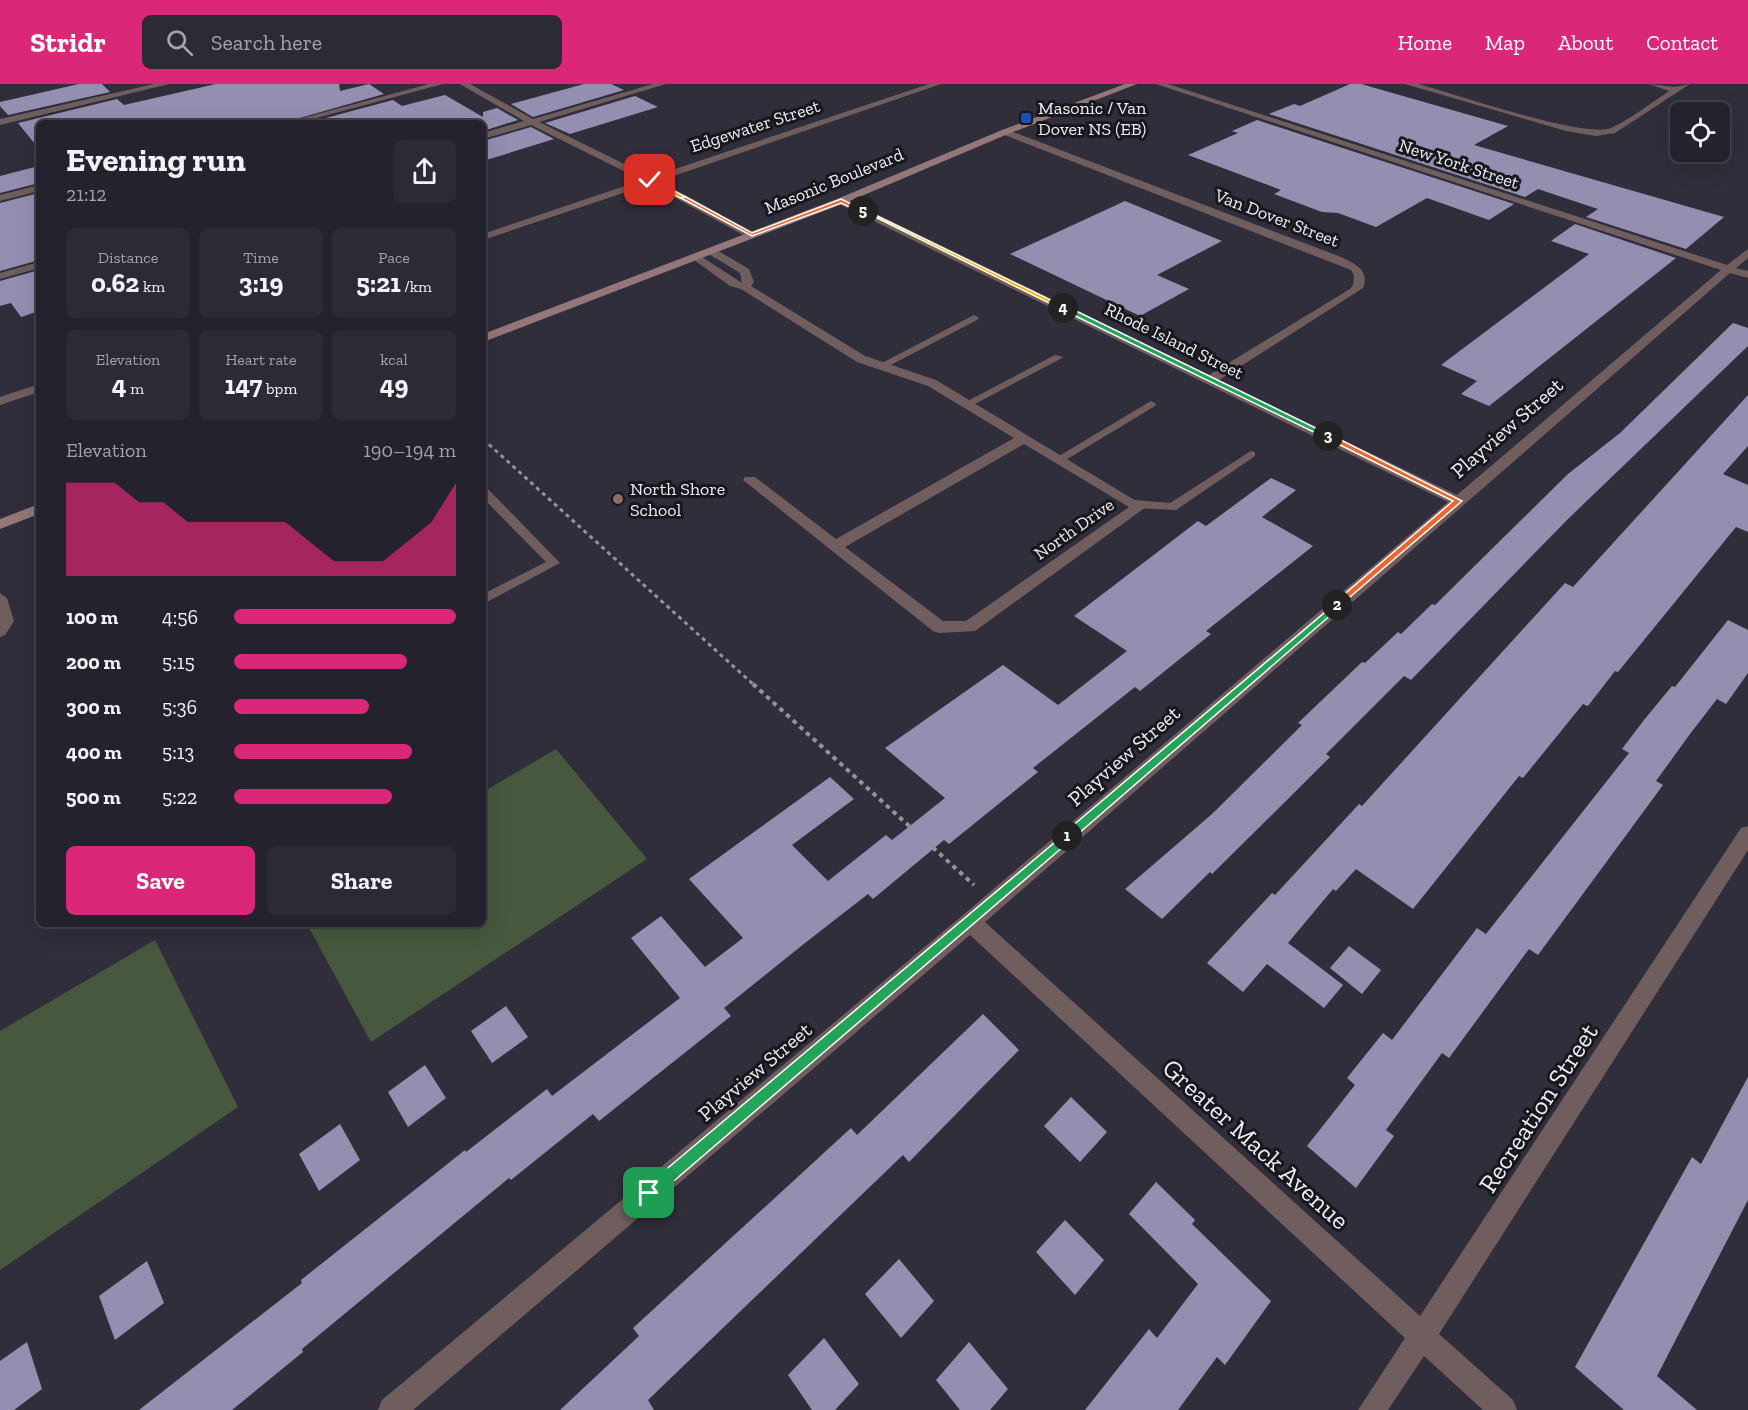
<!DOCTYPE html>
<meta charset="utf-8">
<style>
:root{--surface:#24222c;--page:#2c2a34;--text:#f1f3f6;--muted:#a3a4a9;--line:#413f48;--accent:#db2777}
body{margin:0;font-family:"Zilla Slab",serif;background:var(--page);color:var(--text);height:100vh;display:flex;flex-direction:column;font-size:22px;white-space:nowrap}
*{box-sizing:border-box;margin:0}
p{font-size:20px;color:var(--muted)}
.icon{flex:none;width:33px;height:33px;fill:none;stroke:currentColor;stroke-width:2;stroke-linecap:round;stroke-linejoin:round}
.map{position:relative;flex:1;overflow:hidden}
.panel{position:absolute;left:36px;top:36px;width:450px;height:807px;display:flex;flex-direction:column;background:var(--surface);border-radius:9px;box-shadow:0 6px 24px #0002,0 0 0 2px var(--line)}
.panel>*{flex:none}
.fabs{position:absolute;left:1670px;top:18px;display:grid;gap:12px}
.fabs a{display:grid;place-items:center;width:60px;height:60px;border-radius:9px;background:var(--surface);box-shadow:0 6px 24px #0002,0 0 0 2px var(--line);font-size:30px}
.pin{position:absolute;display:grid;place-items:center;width:51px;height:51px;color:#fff;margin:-26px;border-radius:12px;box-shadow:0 3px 9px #0006}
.km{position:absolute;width:30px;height:30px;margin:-15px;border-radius:50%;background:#222;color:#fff;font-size:16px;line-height:30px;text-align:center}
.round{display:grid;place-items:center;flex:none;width:63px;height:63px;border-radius:9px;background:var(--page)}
.overview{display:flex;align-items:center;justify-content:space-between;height:102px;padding:0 30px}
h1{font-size:33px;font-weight:800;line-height:45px}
.figures{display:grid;grid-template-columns:repeat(3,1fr);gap:9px;height:102px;padding:6px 30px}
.figures div{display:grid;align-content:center;border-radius:9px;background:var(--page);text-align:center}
.figures b{font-size:26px;font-weight:800}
.figures small{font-size:16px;font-weight:400}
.figures p{font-size:16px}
.chart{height:168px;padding:12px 30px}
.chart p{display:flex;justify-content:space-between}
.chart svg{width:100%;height:108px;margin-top:6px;fill:var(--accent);opacity:.7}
.action{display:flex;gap:12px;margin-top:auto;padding:12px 30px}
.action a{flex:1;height:69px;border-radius:9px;background:var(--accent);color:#fff;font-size:24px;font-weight:800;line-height:69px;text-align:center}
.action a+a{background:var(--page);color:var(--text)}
ul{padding:0 30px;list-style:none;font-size:20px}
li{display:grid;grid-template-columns:96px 72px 1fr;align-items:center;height:45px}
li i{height:15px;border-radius:8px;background:var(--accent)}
header{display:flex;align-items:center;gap:36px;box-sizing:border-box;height:84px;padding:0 30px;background:var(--accent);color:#fff}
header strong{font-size:28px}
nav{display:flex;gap:33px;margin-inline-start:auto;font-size:21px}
.search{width:420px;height:54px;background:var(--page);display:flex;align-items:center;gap:15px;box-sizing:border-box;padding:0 21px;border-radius:9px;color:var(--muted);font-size:22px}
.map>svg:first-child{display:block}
</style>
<header>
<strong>Stridr</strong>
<div class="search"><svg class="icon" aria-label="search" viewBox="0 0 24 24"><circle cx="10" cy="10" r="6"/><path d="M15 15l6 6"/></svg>Search here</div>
<nav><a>Home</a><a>Map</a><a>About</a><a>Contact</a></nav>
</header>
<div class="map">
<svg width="1748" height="1326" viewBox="0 0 1748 1326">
<rect width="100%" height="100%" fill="#302e3b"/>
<g fill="#47583e">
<path d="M556,665L647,775L371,958L307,840H483V708Z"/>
<path d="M155,856L238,1023L0,1186V947Z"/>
</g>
<g fill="#948fb1">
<path d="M79,0H102L110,8L8,31L0,22V18Z"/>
<path d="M216,0H339L340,7L369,0L384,10L282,39H39V65L18,39L117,15L124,21Z"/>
<path d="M584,0H611L624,6L533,33L511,20Z"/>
<path d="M1350,0H1361L1508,42L1474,61L1724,133L1686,165L1586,133L1598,125L1538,105L1525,113L1269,30L1294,20L1300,22Z"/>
<path d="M445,11L483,33V28L497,24L518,36L483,47V39H307L393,16L402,22Z"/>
<path d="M635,12L658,23L570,50L545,39Z"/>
<path d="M1257,36L1514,120L1489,136L1427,114L1376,143L1338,129L1322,128L1274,110L1281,106L1188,71L1238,49L1232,47Z"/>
<path d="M531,43L554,55L483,77V57Z"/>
<path d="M39,82V99L0,109V92Z"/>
<path d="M39,109V176L0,187V119Z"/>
<path d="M1125,117L1222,157L1157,191L1189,205L1140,232L1010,170Z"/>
<path d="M1575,140L1676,174L1489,322L1461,310L1477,297L1441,281L1589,170L1551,157Z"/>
<path d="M39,186V227L21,233L11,219L0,222V197Z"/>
<path d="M1733,239L1748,244V262L1568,435L1411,596L1404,592L1326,670L1330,673L1289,714L1212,790L1210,788L1162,835L1125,805L1212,730L1302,641L1298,639L1362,578L1365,579L1398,548L1401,550L1432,520L1435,521L1568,390L1620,349Z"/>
<path d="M1748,311V362L1723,390L1748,401V448L1736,443L1618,588L1615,587L1588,622L1583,620L1523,694L1519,692L1413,825L1356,785L1336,807L1333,805L1288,859L1343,901L1324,924L1267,880L1243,908L1207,879L1272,809L1275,811L1359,720L1362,722L1565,499L1573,503Z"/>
<path d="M1271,394L1296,406L1262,433L1313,462L1206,547L1211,550L1181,574L1140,607L1135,603L1091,638L1033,684L1038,688L949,760L944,756L873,815L868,810L805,859L724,924L731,932L599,1037L593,1030L511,1096L509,1094L302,1265L303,1268L232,1326H139L302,1199L301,1196L465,1066L466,1068L547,1005L552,1012L680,914L631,854L661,832L705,883L743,854L689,795L830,693L854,715L792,761L828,797L886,751L892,756L945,714L885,664L1003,581L1058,621L1127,567L1074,532L1198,437L1206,442Z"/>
<path d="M1728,536L1748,546V589L1726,620L1717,615L1690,650L1656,697L1663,701L1538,871L1529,865L1449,974L1442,969L1386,1046L1394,1052L1356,1104L1307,1062L1355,1001L1347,994L1383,949L1392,956L1477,844L1486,850L1629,669L1622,665L1644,636L1672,602L1675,603Z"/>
<path d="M1349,862L1381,886L1362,910L1330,884Z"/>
<path d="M506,922L528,953L492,979L471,947Z"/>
<path d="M983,930L1019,966L909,1078L903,1071L648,1316L654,1326H560L639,1252L633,1244L851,1044L857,1051Z"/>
<path d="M425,981L446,1014L408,1043L388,1008Z"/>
<path d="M1748,993V1116L1657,1292L1697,1326H1624L1575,1283L1692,1073L1701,1080Z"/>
<path d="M1071,1013L1107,1048L1080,1078L1044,1042Z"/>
<path d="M340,1040L360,1076L319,1107L299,1070Z"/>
<path d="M1156,1098L1195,1136L1192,1140L1271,1217L1225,1281L1217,1273L1178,1326H1085L1149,1245L1157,1254L1198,1200L1129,1130Z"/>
<path d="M1065,1136L1104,1176L1075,1211L1036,1168Z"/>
<path d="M899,1175L934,1217L901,1254L865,1210Z"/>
<path d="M147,1177L164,1219L115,1256L99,1212Z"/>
<path d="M824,1254L859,1300L835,1326H812L788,1291Z"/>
<path d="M27,1258L42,1305L14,1326H0V1277Z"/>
<path d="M969,1258L1008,1305L990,1326H960L936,1296Z"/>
</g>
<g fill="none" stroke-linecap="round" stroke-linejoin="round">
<path stroke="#95949e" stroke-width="3" stroke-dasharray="4 4" stroke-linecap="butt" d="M483,355L754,601"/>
<path stroke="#95949e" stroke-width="4" stroke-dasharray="4.5 4.5" stroke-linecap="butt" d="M753,600L974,801"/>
<g fill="#705e5f" fill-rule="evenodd">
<path d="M974,231L979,234L977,236L885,284L876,282Z"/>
<path d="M1055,271L1064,273L971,322L962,320Z"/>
<path d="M1151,317L1156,320L1155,322L1064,377L1060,378L1054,375Z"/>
<path d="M1251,367L1255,368V372L1176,426L1135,424L1129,420L1135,416L1170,419Z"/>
<path d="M483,403L487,404L560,479L485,519L483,518V506L487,508L546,478L483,414Z"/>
<path d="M0,509L7,514L14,537L5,551L0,553Z"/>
</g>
<g fill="#705e5f" fill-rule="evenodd">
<path d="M154,0H169L0,41V35Z"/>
<path d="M429,0H443L298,39H284Z"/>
<path d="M460,0H470L533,35L653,0H666L539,38L651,93L929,0H941L659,97L755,149V153H747L650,100L483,156V150L642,96L531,41L483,55V49L524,37Z"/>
<path d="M1156,0H1168L1727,181L1748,165V174L1736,184L1748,187V194L1730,189L985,838L1420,1232L1741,744L1748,742V766L1439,1250L1513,1316L1517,1326H1483L1424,1272L1388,1326H1358L1405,1254L970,851L413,1326H378L382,1316L963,831L1448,418L837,119V115H845L1209,291L1350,205L1353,201L1354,191L1351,186L1002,50V46H1008L1341,173C1355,180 1370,186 1363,204L1219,296L1457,411L1721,186Z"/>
<path d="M1405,0H1418C1452,9 1585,55 1611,44C1631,35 1651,19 1669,7L1649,0L1675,3L1690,0L1615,49L1596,52L1566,47Z"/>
<path d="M39,101V107L0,117V111Z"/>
<path d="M707,165H715L749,185L754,198L751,202L865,272L936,296L1146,423L975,547L939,549L933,547L743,396L745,393H755L836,455L1014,354L928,302L857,278L741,205L730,202L690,173L699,171L742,199L740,189L707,169ZM1024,360L1129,423L966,537H943L845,463Z"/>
<path d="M39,178V184L0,195V189Z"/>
<path d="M39,300V308L0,321V313Z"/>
</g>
<g fill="#937779" fill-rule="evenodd">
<path d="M1125,0H1137L1008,50L845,119L483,258V250L837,115L1002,46Z"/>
<path d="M39,420V430L0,445V435Z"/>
</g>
</g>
<path fill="#22a559" stroke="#fff" stroke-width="1.5" d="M1067,748L1071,749V756L654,1114H644V1104Z"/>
<path fill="#22a559" stroke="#fff" stroke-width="1.5" d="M1337,518L1342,521L1340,523L1071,756H1064V749Z"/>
<path fill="#f0652b" stroke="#fff" stroke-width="1.5" d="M1326,351H1331L1462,417L1337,524L1333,521L1334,519L1453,417L1326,354Z"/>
<path fill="#22a559" stroke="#fff" stroke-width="1.5" d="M1061,222H1066L1332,352L1326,354L1061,225Z"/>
<path fill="#f5b400" stroke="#fff" stroke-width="1.5" d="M861,126H865L1067,224L1061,225Z"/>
<path fill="#f0652b" stroke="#fff" stroke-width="1.5" d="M684,112L752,149L841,115L866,127L861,128L841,119L752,152L679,113Z"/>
<path fill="#f5b400" stroke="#fff" stroke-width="1.5" d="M650,94L684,112L685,113L680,114L648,97Z"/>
<rect fill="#1a4fb4" stroke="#18171d" stroke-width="2" x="1020" y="28" width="12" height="12" rx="3"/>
<circle fill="#8d6e63" stroke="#18171d" stroke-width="2" cx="618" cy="415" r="6"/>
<g text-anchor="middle" stroke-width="6" stroke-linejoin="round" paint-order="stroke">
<g font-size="18" fill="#eeedf5" stroke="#18171d" text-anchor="start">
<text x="1038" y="30">Masonic / Van<tspan x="1038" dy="21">Dover NS (EB)</tspan></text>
<text x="630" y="411">North Shore<tspan x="630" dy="21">School</tspan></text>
</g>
<g font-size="18" fill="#eeedf5" stroke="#18171d">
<text transform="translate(755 42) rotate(-18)" y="6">Edgewater Street</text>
<text transform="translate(1459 80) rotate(18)" y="6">New York Street</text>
<text transform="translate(834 97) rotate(-22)" y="6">Masonic Boulevard</text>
<text transform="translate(1277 134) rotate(21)" y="6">Van Dover Street</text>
<text transform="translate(1174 257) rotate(26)" y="6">Rhode Island Street</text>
<text transform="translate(1074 445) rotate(-35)" y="6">North Drive</text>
</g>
<g font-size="21" fill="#eeedf5" stroke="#18171d">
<text transform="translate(1507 344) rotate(-41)" y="7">Playview Street</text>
<text transform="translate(1124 672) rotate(-41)" y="7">Playview Street</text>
<text transform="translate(755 988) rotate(-40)" y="7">Playview Street</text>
</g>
<g font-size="26" fill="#eeedf5" stroke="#18171d">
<text transform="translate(1538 1024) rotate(-57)" y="9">Recreation Street</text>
<text transform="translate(1256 1060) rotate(42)" y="9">Greater Mack Avenue</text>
</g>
</g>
</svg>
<div class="fabs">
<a><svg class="icon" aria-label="locate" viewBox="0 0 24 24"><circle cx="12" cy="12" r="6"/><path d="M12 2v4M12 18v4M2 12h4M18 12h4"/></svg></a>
</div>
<div class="pin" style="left:649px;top:1109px;background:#1e9e55"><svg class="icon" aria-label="arrive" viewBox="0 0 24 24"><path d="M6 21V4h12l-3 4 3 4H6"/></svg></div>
<div class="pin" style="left:650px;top:96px;background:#d93025"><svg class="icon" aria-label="check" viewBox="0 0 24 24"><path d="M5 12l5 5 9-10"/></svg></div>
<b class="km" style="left:1067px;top:752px">1</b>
<b class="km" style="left:1337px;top:521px">2</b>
<b class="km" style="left:1328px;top:352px">3</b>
<b class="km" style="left:1063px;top:224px">4</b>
<b class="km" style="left:863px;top:127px">5</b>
<section class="panel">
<div class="overview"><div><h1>Evening run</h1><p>21:12</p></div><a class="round"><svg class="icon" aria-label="share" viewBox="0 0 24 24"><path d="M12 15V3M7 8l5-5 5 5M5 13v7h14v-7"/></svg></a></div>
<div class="figures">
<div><p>Distance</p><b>0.62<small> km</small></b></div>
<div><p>Time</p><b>3:19</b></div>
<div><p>Pace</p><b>5:21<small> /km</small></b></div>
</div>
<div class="figures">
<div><p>Elevation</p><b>4<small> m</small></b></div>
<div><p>Heart rate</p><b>147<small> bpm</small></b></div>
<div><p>kcal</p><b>49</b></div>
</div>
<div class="chart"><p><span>Elevation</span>190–194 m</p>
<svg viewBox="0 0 160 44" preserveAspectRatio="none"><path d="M0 44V6L10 6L20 6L30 14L40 14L50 22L60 22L70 22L80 22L90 22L100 30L110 38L120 38L130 38L140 30L150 22L160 6V44z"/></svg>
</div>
<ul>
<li><b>100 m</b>4:56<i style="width:100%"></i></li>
<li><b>200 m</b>5:15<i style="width:78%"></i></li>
<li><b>300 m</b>5:36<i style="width:61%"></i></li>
<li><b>400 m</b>5:13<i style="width:80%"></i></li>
<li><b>500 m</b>5:22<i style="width:71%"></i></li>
</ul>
<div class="action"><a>Save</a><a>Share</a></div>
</section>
</div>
